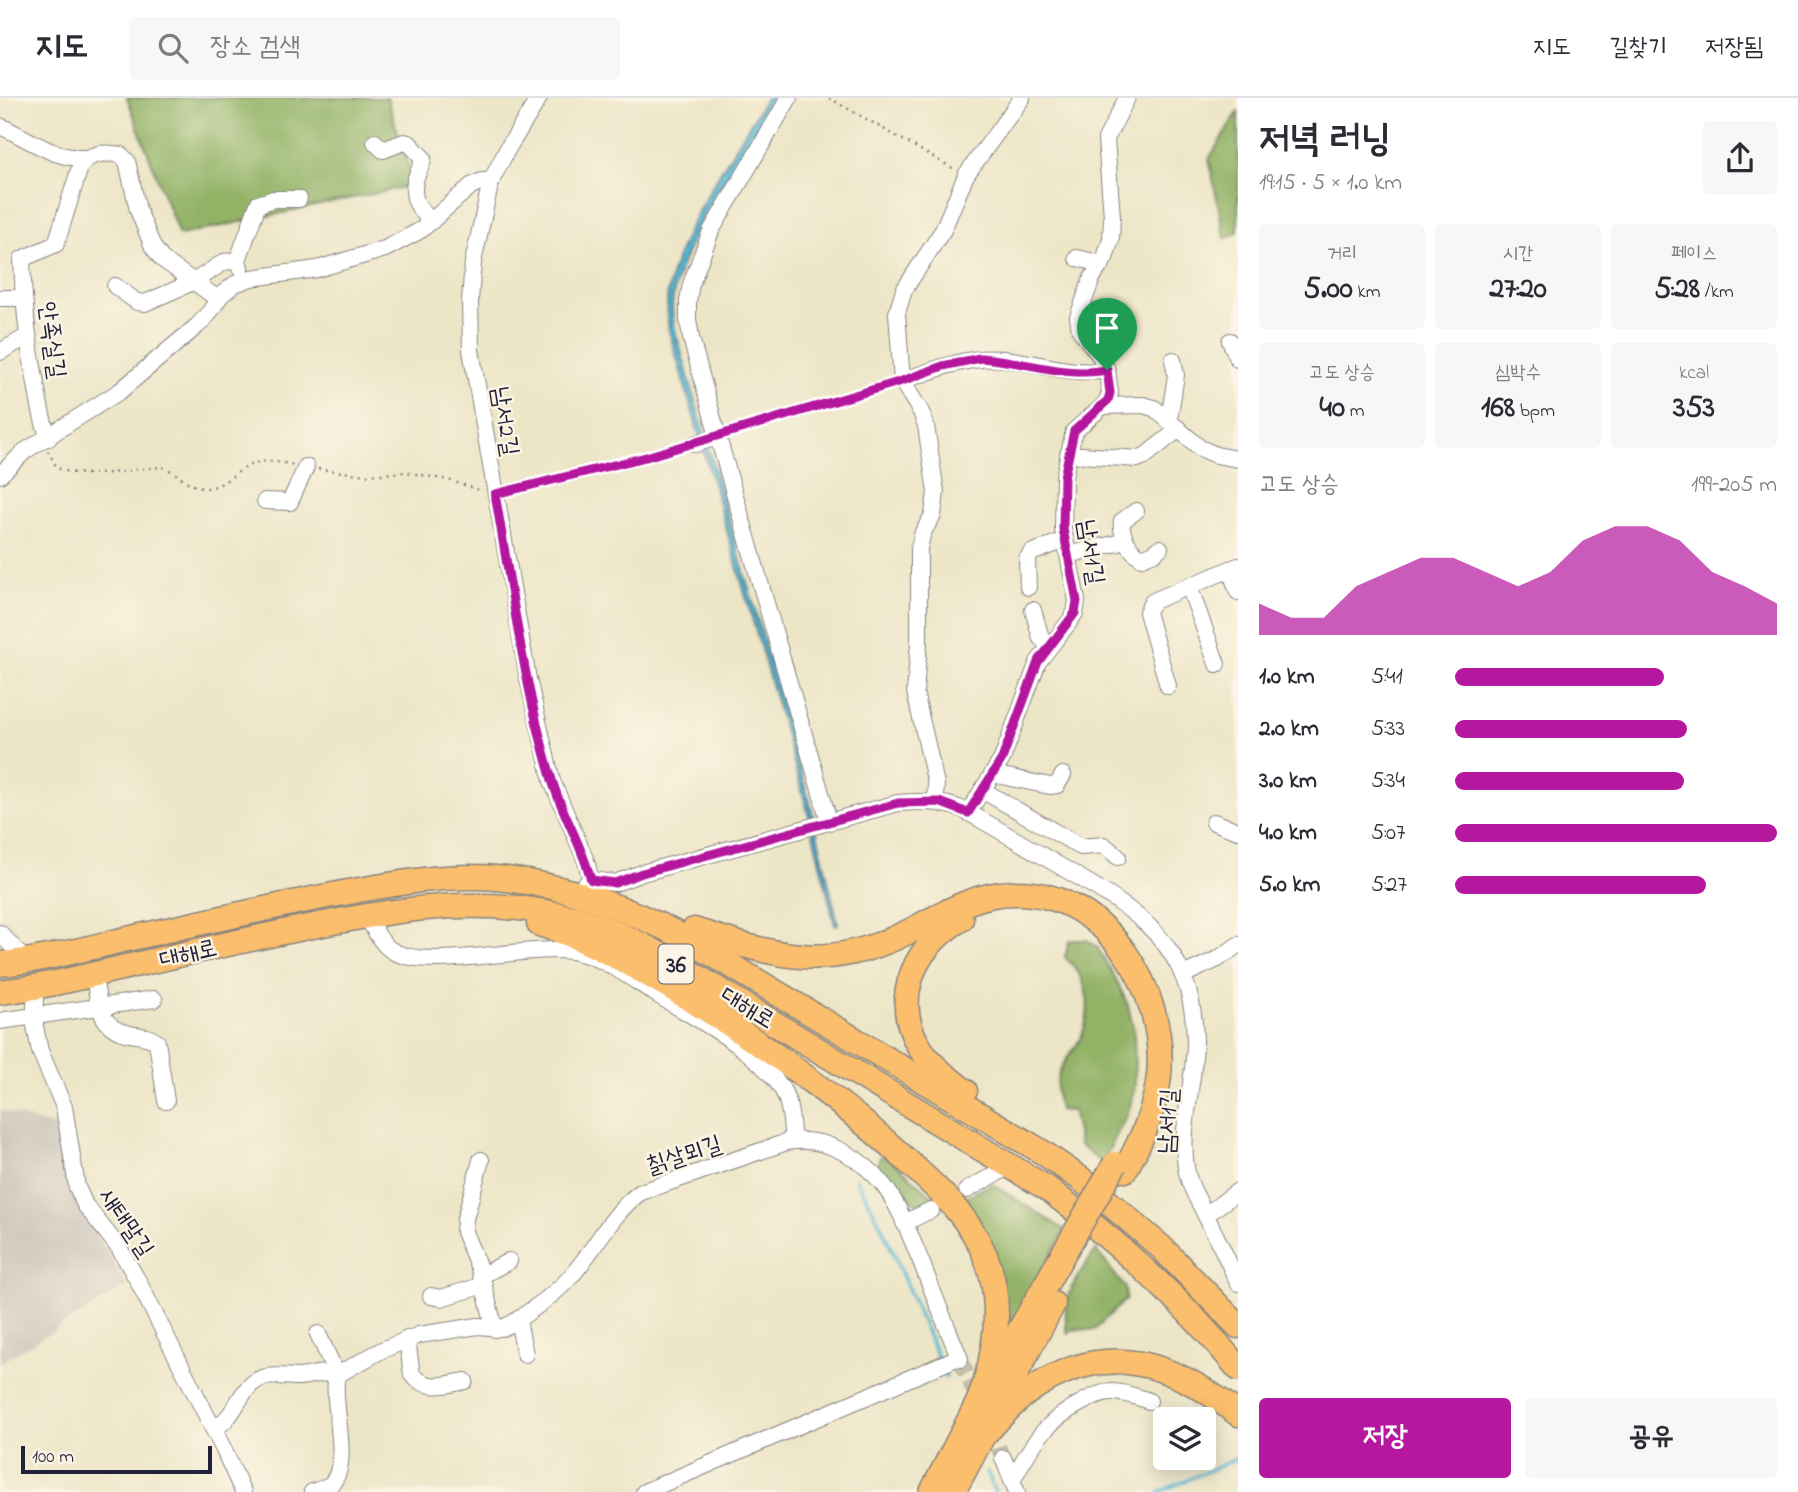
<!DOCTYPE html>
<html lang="ko">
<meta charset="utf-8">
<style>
:root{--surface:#fff;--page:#f7f7f7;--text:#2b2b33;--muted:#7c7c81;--line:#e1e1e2;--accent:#b5179e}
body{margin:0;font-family:"Indie Flower","Poor Story",sans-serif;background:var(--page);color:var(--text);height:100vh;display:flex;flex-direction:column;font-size:26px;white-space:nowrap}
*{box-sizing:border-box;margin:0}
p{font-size:23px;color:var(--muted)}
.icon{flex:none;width:38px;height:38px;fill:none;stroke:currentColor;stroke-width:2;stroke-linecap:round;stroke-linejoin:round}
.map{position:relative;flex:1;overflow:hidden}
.side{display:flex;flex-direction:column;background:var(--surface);width:560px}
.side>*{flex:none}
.fabs{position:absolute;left:1153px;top:1309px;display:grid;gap:14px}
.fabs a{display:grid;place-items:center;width:63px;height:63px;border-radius:7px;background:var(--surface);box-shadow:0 4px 18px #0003;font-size:35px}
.scale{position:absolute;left:21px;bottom:18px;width:191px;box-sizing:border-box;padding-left:7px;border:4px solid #22223b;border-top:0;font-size:19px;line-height:24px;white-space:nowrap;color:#22223b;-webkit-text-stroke:5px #fcf5e5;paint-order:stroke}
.pin{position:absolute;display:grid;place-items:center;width:60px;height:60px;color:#fff;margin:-72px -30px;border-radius:50% 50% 50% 0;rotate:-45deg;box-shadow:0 0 7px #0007}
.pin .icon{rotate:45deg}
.round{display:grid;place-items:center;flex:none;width:74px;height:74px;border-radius:7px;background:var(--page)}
.overview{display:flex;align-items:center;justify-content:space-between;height:119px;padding:0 21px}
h1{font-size:38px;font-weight:700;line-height:52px}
.figures{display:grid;grid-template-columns:repeat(3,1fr);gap:10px;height:119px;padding:7px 21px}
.figures div{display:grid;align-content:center;border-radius:7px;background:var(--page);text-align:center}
.figures b{font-size:30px;font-weight:700}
.figures small{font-size:19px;font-weight:400}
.figures p{font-size:19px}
.chart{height:196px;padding:14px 21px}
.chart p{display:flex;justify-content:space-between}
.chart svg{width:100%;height:126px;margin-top:7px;fill:var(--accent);opacity:.7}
.cta{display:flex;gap:14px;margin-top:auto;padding:14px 21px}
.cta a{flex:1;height:80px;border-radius:7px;background:var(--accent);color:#fff;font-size:28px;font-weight:700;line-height:80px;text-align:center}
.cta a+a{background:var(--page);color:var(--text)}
ul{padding:0 21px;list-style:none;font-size:23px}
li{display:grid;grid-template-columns:112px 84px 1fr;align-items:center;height:52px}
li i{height:18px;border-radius:9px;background:var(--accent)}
header{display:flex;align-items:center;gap:42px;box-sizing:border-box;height:98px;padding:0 35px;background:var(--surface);border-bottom:2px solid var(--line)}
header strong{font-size:33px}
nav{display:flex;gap:38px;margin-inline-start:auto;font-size:24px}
.search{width:490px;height:63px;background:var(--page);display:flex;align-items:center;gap:18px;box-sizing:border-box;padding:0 24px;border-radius:7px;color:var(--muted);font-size:26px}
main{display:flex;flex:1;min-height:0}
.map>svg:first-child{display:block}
</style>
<header>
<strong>지도</strong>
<div class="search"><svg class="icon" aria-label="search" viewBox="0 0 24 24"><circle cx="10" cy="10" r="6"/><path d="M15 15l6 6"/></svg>장소 검색</div>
<nav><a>지도</a><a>길찾기</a><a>저장됨</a></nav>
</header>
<main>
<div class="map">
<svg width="1238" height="1394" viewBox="0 0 1238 1394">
<rect width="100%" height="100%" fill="#fcf5e5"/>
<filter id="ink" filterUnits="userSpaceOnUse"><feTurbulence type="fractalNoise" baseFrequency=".0143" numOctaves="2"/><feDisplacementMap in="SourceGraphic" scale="14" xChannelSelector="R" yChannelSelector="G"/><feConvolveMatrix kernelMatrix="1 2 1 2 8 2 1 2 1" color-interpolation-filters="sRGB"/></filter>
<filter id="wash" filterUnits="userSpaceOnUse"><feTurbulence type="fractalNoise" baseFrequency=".00686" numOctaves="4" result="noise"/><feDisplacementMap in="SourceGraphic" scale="28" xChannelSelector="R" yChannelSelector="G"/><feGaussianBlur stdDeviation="1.57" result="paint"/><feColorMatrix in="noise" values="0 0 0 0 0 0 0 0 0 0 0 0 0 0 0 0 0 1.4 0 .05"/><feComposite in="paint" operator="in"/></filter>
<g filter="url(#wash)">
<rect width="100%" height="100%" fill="#ece5c6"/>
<path fill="#c9c3b8" d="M0,1012L58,1030L70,1080L89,1124L127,1188L0,1265Z"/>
<g fill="#92b266" stroke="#5a6a50" stroke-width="2">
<path d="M127,0H387L414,87L179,137Z"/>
<path d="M1238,14V134L1225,141L1209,61Z"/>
<path d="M1076,842H1087L1097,849L1117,883L1128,908L1134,933L1135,989L1128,1015L1102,1065L1078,1046C1079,1034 1073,1025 1073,1013L1059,1012C1056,1000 1055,988 1059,975C1063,964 1073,953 1079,943C1094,913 1090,882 1065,859L1069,843Z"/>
<path d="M886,1057L938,1103L929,1109L914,1104L876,1068L881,1058Z"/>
<path d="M992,1086L1065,1132L1018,1217L1011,1222L1005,1219C997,1176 993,1133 961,1101Z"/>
<path d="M1096,1152L1125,1190L1126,1201L1094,1232L1074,1231L1068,1236C1059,1198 1076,1182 1096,1152Z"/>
</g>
<path fill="#57bbd5" stroke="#3c6e88" stroke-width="2" d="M766,0H775C743,53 675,148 672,209C672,218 674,227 676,236L811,709L838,826L835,827L807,710L669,232C668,219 666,207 668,194C677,134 735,53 766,0Z"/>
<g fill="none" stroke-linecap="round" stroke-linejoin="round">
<g stroke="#57bbd5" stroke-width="3.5">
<path d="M856,1081L882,1129L939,1263"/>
<path d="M942,1271L946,1279"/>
<path d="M987,1374L995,1394"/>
<path d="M1159,1394L1238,1360"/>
</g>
</g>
</g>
<g filter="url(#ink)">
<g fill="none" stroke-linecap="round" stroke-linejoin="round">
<path stroke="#c4beaa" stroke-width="16" stroke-dasharray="16 8" stroke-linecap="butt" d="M960,1261L1003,1360"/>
<defs>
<g id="minor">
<path d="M539,0L508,50L491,83L473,164L470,202L471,252L528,581L552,683L586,763L591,782"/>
<path d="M789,0L711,133L691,186L688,203V221L691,240L718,339L829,723"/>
<path d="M0,28C28,40 55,62 86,60"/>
<path d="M375,44L383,52L404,44L409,45L423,60C422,69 417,74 415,83C411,101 419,112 432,123"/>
<path d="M1077,160L1102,166"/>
<path d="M240,170L238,162L258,106L274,101H299"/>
<path d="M115,188L137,204L145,205L193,184L224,164L238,162"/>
<path d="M0,200H23"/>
<path d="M1230,243L1238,261"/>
<path d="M0,254L28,238"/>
<path d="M902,283C935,271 968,258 1003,261C1039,264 1070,278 1107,272"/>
<path d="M1103,308L1143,307L1154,310L1200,350L1216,357L1238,361"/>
<path d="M1169,323L1176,277L1173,262"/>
<path d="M49,340C42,323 39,305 36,286C28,245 23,204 22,161L56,146L80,69C90,54 104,54 121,57L127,63L138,112L153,149L162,161L218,201"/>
<path d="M695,346L711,341"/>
<path d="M1068,356L1137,361L1145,358L1179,331"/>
<path d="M0,377L25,353L120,293L197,228L207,218L221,197L235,186L251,180L317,171L385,151L421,132L471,88L482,83H491"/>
<path d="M265,403L290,404L306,369"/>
<path d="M1136,413L1122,423C1120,437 1130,453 1142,460L1154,455L1160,450"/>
<path d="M1068,457L1126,443"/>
<path d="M1230,471L1238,494"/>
<path d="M1189,488L1217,566"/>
<path d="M1028,489L1027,461L1031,455L1065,442"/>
<path d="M1033,512L1041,540L1049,548"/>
<path d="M1168,588L1147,514L1152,504L1158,501L1238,468"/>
<path d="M992,676L1050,688L1057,687L1063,677"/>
<path d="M982,692L1081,749L1104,747L1118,759"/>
<path d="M935,704L936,686L915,594L919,545V450L923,434L933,417L936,394L926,328L921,314L902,283L897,215L904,192L943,132L966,77L1022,0"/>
<path d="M968,715L1002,661L1038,564L1070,523L1075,515L1077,503L1063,431L1064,379L1074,333L1103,308L1108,301L1110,295L1107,272L1103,262L1080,232L1078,219L1092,180L1105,160L1111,141L1112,119L1106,41L1127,0"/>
<path d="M1214,724L1238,733"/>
<path d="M575,794L591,782L615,785L642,775L898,705C921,703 942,703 964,712C998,731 1031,751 1065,771C1139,814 1193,846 1195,942C1195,985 1177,1037 1188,1079C1192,1093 1200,1105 1206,1118C1217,1140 1228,1162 1238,1185"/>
<path d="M366,818C373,828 378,841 387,849C419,878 531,844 576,854C605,860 631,880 656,896C696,921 756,950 782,991C791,1006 791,1026 793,1043"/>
<path d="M0,835L25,862"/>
<path d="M94,876C98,903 98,931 130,936C140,938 149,938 157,944L166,1003"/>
<path d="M1183,877L1218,861L1238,847"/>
<path d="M35,888V928L40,953L64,1009L77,1089L85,1107L119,1150L137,1181L223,1350L243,1394"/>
<path d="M0,923L154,901"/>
<path d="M481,1062L465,1121L464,1134L479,1170L495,1231"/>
<path d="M967,1092L1010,1068"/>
<path d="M1206,1117L1238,1093"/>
<path d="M904,1125L931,1112"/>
<path d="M481,1178L509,1163"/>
<path d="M431,1198L441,1200L484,1187"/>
<path d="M518,1222L525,1256"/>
<path d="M407,1241L412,1277C428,1293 446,1287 465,1283"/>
<path d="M214,1331C239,1317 239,1285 266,1279C277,1277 289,1279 299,1279C312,1278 325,1272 337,1277L318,1236"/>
<path d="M1003,1360L1017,1394"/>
<path d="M1012,1382C1033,1346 1043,1325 1081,1305C1091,1300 1100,1294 1112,1294C1125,1294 1137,1299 1149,1303"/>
<path d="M312,1394C318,1392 327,1390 332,1385C352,1363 330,1303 337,1277L382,1252L419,1237L478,1228L502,1230L513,1225C533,1211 556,1196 572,1177C595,1151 612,1114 641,1094L787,1044C824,1037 863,1060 885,1089C901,1111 911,1140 922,1166C934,1198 947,1229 960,1261"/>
<path d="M644,1394L959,1259"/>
</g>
<g id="highway">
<path d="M961,821C909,851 887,911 928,961C939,974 952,983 965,993"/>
<path d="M539,826C585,839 627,864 668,888C752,938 832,994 904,1060C936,1089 968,1117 985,1157C1004,1203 996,1258 979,1303"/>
<path d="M694,832C777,858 825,875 908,834C943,816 977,794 1017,795C1108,795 1167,894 1159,978C1155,1013 1141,1043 1125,1072"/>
<path d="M0,866C45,862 91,849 136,839C203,824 270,809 338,796C392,786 452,774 507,781C572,789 630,811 687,841L1042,1054L1081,1081L1161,1149L1238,1228"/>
<path d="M0,894C44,889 87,878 130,868C200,852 269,836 339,823C412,809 486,800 560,817C601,825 638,844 673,864L1048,1091C1117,1144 1183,1202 1238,1270"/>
<path d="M983,1338C999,1321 1014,1303 1034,1290C1108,1241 1175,1266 1238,1316"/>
<path d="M932,1394L979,1303L1066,1151"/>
<path d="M953,1394L1053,1206"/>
</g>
</defs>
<use href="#minor" stroke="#878480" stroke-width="18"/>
<use href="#highway" stroke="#878480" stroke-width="27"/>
<g stroke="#878480" stroke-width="2.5" stroke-dasharray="2 5" stroke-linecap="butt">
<path d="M829,0L954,71"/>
<path d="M731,335L889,287"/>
<path d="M48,353L57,370C87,383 128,371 160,369C178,372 186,389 205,390C222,390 235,374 250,367C263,361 280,364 294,367"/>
<path d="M318,371L366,377L406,374L448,382L480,392"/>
<path d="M510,394L683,349"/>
</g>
<use href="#minor" stroke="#fff" stroke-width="16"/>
<use href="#highway" stroke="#fabe6d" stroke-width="24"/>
<defs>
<path id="highway-bridge" d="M1066,1151L1115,1066"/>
</defs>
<use href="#highway-bridge" stroke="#878480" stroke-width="27" stroke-linecap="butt"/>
<use href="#highway-bridge" stroke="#fabe6d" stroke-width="24"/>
</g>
</g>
<g fill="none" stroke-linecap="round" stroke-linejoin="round" filter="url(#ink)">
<defs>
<path id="route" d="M980,260C1022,262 1064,280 1107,272L1110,295L1108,302L1074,333L1064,379L1063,431L1077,503L1075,515L1038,564L1002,661L968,715L939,704L898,705L642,775L615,785L591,782C582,747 562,716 552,682C524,590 512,491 495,396L646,359L902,283L943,268Z"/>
</defs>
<use href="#route" stroke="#fff" stroke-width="14"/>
<use href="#route" stroke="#b5179e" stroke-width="9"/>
</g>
<g text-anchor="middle" stroke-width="5" stroke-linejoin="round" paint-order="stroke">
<rect fill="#fcf5e5" stroke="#63616e" stroke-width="2" x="658.5" y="846.5" width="35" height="39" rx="5"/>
<g font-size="23" font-weight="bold" fill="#22223b">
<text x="676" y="874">36</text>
</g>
<g font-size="24" fill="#22223b" stroke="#fcf5e5">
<text transform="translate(53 242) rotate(82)" y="8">안족실길</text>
<text transform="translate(506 323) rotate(81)" y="8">남서2길</text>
<text transform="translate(1092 454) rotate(81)" y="8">남서1길</text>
<text transform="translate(188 855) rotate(-13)" y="8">대해로</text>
<text transform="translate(748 909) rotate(31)" y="8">대해로</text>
<text transform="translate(1167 1023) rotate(-87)" y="8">남서1길</text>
<text transform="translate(684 1056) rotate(-18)" y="8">칡살뫼길</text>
<text transform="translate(127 1124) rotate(56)" y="8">새태말길</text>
</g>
</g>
</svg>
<div class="fabs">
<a><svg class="icon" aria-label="layers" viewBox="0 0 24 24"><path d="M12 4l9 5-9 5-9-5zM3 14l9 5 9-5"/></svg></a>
</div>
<div class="scale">100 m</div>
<div class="pin" style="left:1107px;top:272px;background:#1e9e55"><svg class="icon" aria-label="arrive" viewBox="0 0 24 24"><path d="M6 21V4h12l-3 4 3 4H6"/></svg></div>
</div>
<section class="side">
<div class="overview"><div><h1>저녁 러닝</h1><p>19:15 · 5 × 1.0 km</p></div><a class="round"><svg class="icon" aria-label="share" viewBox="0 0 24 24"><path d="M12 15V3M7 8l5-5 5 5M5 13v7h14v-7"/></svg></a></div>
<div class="figures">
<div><p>거리</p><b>5.00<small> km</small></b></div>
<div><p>시간</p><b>27:20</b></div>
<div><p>페이스</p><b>5:28<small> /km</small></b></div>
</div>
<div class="figures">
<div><p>고도 상승</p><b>40<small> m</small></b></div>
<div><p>심박수</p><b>168<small> bpm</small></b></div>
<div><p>kcal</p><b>353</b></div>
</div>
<div class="chart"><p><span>고도 상승</span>199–205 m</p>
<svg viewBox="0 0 160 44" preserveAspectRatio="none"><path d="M0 44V33L10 38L20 38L30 27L40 22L50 17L60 17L70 22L80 27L90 22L100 11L110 6L120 6L130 11L140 22L150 27L160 33V44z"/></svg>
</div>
<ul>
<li><b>1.0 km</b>5:41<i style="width:65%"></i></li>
<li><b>2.0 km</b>5:33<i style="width:72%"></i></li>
<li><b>3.0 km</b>5:34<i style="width:71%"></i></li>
<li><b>4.0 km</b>5:07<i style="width:100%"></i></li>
<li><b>5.0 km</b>5:27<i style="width:78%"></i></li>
</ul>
<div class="cta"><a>저장</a><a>공유</a></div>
</section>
</main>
